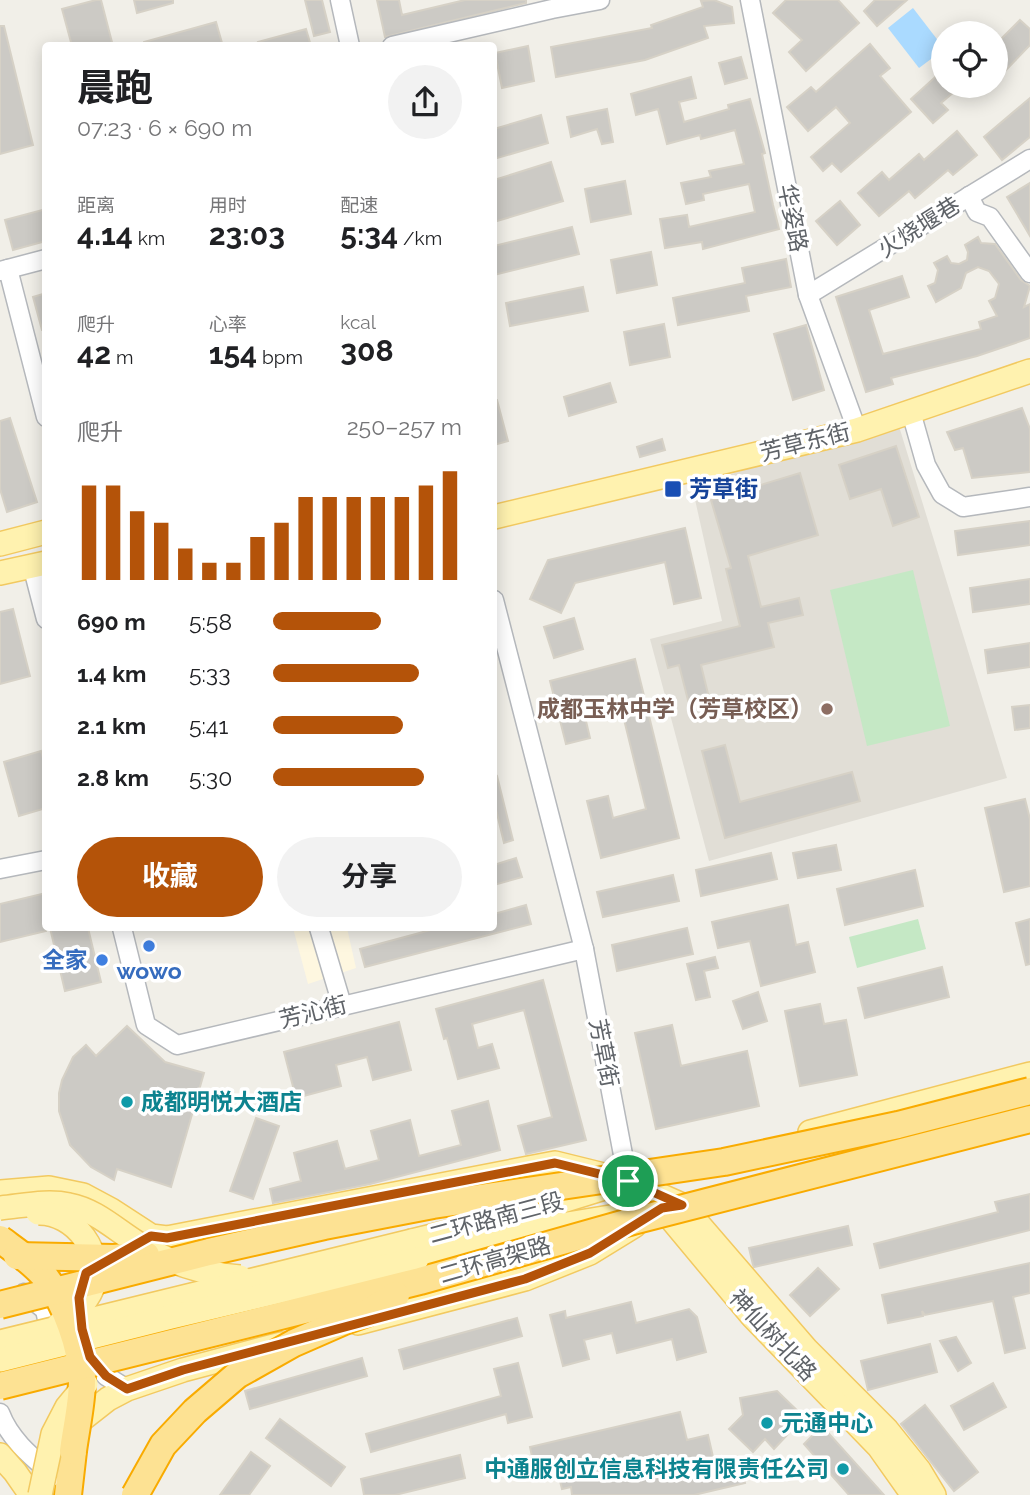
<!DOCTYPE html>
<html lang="zh">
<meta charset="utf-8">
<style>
:root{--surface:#fff;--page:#f2f2f2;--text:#202124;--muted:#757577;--accent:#b45309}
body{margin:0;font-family:Raleway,"Noto Sans SC",sans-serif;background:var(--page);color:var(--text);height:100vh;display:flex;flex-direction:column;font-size:26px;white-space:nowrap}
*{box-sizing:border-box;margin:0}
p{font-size:23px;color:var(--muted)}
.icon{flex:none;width:38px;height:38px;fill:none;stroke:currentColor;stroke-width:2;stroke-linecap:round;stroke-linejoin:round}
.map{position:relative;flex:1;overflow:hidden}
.panel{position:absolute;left:42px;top:42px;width:455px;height:889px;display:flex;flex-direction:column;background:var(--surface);border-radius:7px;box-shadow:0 4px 18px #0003}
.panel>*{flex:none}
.fabs{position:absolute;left:931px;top:21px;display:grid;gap:14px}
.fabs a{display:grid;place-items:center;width:77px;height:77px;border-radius:50%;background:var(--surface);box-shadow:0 4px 18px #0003;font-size:35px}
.pin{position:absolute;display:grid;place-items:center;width:60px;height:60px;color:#fff;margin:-30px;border:4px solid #fff;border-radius:50%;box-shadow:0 2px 7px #0007}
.round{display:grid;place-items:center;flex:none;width:74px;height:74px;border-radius:37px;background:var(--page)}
.headline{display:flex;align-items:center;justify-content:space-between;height:119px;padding:0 35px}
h1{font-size:38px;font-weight:700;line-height:52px}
.figures{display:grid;grid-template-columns:repeat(3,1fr);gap:10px;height:119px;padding:7px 35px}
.figures div{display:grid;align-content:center}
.figures b{font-size:30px;font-weight:700}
.figures small{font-size:19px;font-weight:400}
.figures p{font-size:19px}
.chart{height:196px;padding:14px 35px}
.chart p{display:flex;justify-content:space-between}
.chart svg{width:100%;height:126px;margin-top:7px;stroke:var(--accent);stroke-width:6}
.primary-button{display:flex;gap:14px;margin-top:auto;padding:14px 35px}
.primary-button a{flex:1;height:80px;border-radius:42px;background:var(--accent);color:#fff;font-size:28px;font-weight:700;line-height:80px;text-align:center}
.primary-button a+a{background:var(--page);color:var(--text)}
ul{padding:0 35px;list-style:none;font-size:23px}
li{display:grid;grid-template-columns:112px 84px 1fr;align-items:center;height:52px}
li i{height:18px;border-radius:9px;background:var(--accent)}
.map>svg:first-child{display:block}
</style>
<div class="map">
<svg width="1030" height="1495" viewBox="0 0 1030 1495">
<rect width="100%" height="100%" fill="#f1efe8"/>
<path fill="#fef7e0" d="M293,928H347L356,968L308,984Z"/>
<path fill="#e1ded6" d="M898,423L1007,778L709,861L650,639L722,621L692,486Z"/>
<g fill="#c5e8c5">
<path d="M913,570L950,726L867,746L830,590Z"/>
<path d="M918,919L926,949L857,968L849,937Z"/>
</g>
<path fill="#aadaff" d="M913,8L943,47V50L919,68L888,28Z"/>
<g fill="#cccac5" stroke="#d6d1c6" stroke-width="2">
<path d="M96,0H101L113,46H72L62,9Z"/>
<path d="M134,0H173V3L137,13Z"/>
<path d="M305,0H322L330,32L314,36Z"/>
<path d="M377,0H399L402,15L465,0H526V3L385,37Z"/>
<path d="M714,0L732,7L734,23L704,26L708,38L645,60L556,77L551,47L652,28L651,25L703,7L701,1Z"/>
<path d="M786,0H838L859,23L806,71L789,52L802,40L773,13Z"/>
<path d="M875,0H907L877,26L864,11Z"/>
<path d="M1020,20L1030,29V45L1006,70L996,59V44Z"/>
<path d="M216,22L222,43L215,46H144V42Z"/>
<path d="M0,26H4L33,145L0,154Z"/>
<path d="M306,29L311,46H259L258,42Z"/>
<path d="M870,44L890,68L880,76L911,112L841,172L832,163L823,171L811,157L850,123L836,107L808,131L787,107L811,87L816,92Z"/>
<path d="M528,46L534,81L502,88L495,53Z"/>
<path d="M741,57L747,78L725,84L719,63Z"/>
<path d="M943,70V86H961L941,103L948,110L933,123L911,99Z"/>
<path d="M691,77L696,98L679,102L684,122L729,109L728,105L750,99L765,153L762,154L773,205L779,229L703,249L702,242L665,248L660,219L687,215L689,227L755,212L749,184L703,194L704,200L686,204L681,183L711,177L709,171L744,164L735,130L701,139L700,135L667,144L658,109L636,115L631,94Z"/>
<path d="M1030,98V137L1002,160L984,137Z"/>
<path d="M607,109L613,142L602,144L597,129L571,137L567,117Z"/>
<path d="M541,115L548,143L494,159V129Z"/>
<path d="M957,131L977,155L953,175L948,170L915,198L909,191L879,216L858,193L882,172L889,180L919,154L924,160Z"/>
<path d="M551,162L563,201L494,222V180Z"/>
<path d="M625,181L631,214L591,222L585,189Z"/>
<path d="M1030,183V236L1007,197Z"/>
<path d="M840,201L860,225L837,245L816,221Z"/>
<path d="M46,209V241L13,250L5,220Z"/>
<path d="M572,227L579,254L494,275V246Z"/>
<path d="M978,237L981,243L995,244L1021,280L1030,286L1024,307L1030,304V338L977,356L891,378L893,384L866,392L836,297L902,276L909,297L869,310L883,354L981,329L979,322L997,316L989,301L995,298L999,284L989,271L978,267L966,273L961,288L936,302L928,286L935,283L938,270L934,263L947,256L951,263L959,264L967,260L968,252L965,245Z"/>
<path d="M651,252L657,285L617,293L611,260Z"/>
<path d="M786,259L791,287L746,296L749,311L678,325L673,298L745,283L742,268Z"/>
<path d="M583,287L588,311L510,326L506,303Z"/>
<path d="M46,293V330H42L33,297Z"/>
<path d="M664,324L670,357L630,365L624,332Z"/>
<path d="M806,325L824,390L793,400L774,334Z"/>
<path d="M610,383L616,402L569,416L564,397Z"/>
<path d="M494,400H497L508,441L494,445Z"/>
<path d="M1022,408L1030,429V472L972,478L963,448L955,450L947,432Z"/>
<path d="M10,418L37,502L7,512L0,489V421Z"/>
<path d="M662,439L665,450L640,457L637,447Z"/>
<path d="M896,446L919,517L893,526L881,489L850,499L839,465Z"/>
<path d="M800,473L818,535L748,556L761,607L799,598L803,615L768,623L774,647L701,665L711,706L691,712L679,665L668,668L662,645L740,626L726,569L731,568L711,500Z"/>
<path d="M1030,521V545L958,555L955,531Z"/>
<path d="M685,528L701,598L674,604L665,562L575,583L561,613L530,599L548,560Z"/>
<path d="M1030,579V604L973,612L970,588Z"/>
<path d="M13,609L30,676L0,684V612Z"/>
<path d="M574,618L583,649L554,658L544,627Z"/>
<path d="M1030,643V667L988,673L985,650Z"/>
<path d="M635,659L679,838L601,858L587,801L608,796L613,818L646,809L618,695L582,704L590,738L566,744L550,681Z"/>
<path d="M1030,705V728L1015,730L1012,707Z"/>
<path d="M725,745L740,802L852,772L860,801L725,838L702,751Z"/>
<path d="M41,751L46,769V808L19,816L4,762Z"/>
<path d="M497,776L513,840L504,843L494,801V777Z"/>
<path d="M1025,799L1030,819V886L1004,892L985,808Z"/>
<path d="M836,845L841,870L798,878L793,853Z"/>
<path d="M771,853L777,879L701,896L696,870Z"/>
<path d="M516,858L522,877L494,885V865Z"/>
<path d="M915,870L923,906L845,925L837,889Z"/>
<path d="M673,875L679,901L603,917L597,892Z"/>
<path d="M46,893V931L0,942V904Z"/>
<path d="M526,905L531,924L365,967L360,949L438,928H494V914Z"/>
<path d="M788,905L796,945L808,942L815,972L761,986L750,941L718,948L712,922Z"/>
<path d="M1030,919V964L1026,965L1016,923Z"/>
<path d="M50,928H88L101,982L65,991Z"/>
<path d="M687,928L693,954L617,971L612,945Z"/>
<path d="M715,957L718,968L704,971L710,997L696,1000L687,964Z"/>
<path d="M942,967L949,997L865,1018L858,988Z"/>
<path d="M543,980L586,1140L526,1154L518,1126L552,1117L524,1010L472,1024L478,1048L492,1044L499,1068L458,1079L447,1038L444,1039L436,1009Z"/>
<path d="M758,992L767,1021L743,1029L733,1001Z"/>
<path d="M820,1004L824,1024L846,1020L857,1075L800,1086L785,1011Z"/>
<path d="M399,1022L411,1070L373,1080L367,1057L336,1065L341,1086L296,1098L284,1052Z"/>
<path d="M672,1025L681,1066L747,1051L759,1106L656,1129L635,1033Z"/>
<path d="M127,1026L165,1062L204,1073L171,1187L117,1169L114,1180L91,1167L70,1145L59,1111V1093L62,1080L73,1057L86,1045L96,1056Z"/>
<path d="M488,1101L500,1150L370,1184L273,1203L270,1189L301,1181L294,1153L337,1141L345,1169L379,1160L371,1131L410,1120L419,1156L461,1145L452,1111Z"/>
<path d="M256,1118L279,1126L253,1199L230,1191Z"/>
<path d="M1030,1194V1230L880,1268L874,1244L998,1212L995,1202Z"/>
<path d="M848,1226L852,1245L754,1267L753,1265L749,1248Z"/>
<path d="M1030,1263V1293L1013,1297L1025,1348L1005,1353L993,1301L925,1315L922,1311L923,1316L888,1323L882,1295Z"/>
<path d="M818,1268L839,1289L810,1316L790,1295Z"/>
<path d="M631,1302L636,1323L689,1309L697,1317L706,1352L677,1360L672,1339L617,1353L612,1333L584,1340L589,1359L563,1366L550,1315L565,1311L566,1318Z"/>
<path d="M517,1318L522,1336L404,1369L399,1350Z"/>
<path d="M956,1337L971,1363L958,1371L940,1341Z"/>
<path d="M930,1344L937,1372L868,1390L861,1361Z"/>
<path d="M362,1358L367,1376L250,1409L245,1391Z"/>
<path d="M518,1363L532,1417L508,1423L506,1414L371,1452L366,1434L501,1396L494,1369Z"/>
<path d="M993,1383L1006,1407L964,1430L951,1406Z"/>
<path d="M777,1391L804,1417L774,1449L765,1439L753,1452L729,1429L743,1415L740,1398Z"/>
<path d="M925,1405L978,1472L954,1491L901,1424Z"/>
<path d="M680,1412L687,1440L708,1435L716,1470L741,1465L745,1483L694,1495H572L571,1487L562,1489L555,1461L534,1466L530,1447Z"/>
<path d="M280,1419L345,1467L331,1486L266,1438Z"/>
<path d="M822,1426L884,1495H849L804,1444Z"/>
<path d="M251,1452L270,1466L249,1495H220Z"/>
<path d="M460,1455L465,1478L395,1495H364L361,1479Z"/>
</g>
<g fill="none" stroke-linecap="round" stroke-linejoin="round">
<defs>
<g id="minor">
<path d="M340,0L350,46"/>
<path d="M750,0L808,295L857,430"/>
<path d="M392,46L552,9L600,0"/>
<path d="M969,196L977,212L990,217L1030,273"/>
<path d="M8,269L46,417"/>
<path d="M0,271L46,259"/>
<path d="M808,295L1030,159"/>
<path d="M911,412L926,465L942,494L963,507L1030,497"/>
<path d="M32,565L46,619"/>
<path d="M494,600L584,949L628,1181"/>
<path d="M0,869L46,860"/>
<path d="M122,928L146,1025L177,1045L584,949"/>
<path d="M319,928L342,1005"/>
<path d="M24,1293L45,1310L51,1338L47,1355L30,1372"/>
<path d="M89,1355L106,1376L127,1389"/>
<path d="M0,1413C10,1440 33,1458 54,1476"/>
</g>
<g id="major">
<path d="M494,517L857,430L1030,371"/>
<path d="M0,544L46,532"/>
<path d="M0,573L46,563"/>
<path d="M810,1132L1030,1074"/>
<path d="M0,1192L49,1188L83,1195L111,1210L151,1236L167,1238L555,1163L628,1181L682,1205L807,1350L887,1430L919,1470L934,1495"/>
<path d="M655,1203L662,1208L752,1316L879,1447L913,1495"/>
<path d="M412,1241L514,1216L601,1189"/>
<path d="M417,1259L525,1231L616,1216"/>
<path d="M358,1323L525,1279L590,1253L634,1226"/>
<path d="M70,1431L71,1428L108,1399L127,1389L183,1370L281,1344"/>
<path d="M0,1455L15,1472L31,1495"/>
</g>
<path id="highway" d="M68,1495L73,1451"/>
</defs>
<use href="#minor" stroke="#b5b8bc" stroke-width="21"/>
<use href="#major" stroke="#f2c960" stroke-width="26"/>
<use href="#highway" stroke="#f9ab00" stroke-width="30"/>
<use href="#minor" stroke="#fff" stroke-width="18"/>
<use href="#major" stroke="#fff2af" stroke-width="23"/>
<use href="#highway" stroke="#fde293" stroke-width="26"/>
<defs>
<g id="major-bridge">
<path d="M0,1208C22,1206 47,1200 69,1205C96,1210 116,1230 139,1244C170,1263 204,1274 240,1277"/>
<path d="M38,1213C75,1212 106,1254 92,1289C86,1304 72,1314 59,1324"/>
<path d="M0,1342L412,1241"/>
<path d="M0,1360L171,1317L417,1259"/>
<path d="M40,1495L53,1434L67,1407L86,1384"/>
</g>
<g id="highway-bridge">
<path d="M0,1239C16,1251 33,1262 46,1278C65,1303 82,1348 82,1380C82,1403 76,1428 73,1451"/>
<path d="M17,1256L114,1258L146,1255"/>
<path d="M0,1305L209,1252L324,1226L433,1205L724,1162L898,1125L1030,1091"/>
<path d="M0,1386L420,1281L633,1221L1030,1119"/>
<path d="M135,1495L163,1445L195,1411L237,1375L294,1343L342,1322L367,1313L396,1295"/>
</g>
</defs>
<use href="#major-bridge" stroke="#f2c960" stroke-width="26" stroke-linecap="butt"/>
<use href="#highway-bridge" stroke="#f9ab00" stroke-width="30" stroke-linecap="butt"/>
<use href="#major-bridge" stroke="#fff2af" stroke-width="23"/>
<use href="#highway-bridge" stroke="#fde293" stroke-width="26"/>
</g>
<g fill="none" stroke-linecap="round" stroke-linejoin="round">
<defs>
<path id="route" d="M555,1163L628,1181L682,1205L662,1208L590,1253L525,1279L183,1370L127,1389L106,1376L90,1357L82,1329L79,1298L86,1273L151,1236L167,1238Z"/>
</defs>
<use href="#route" stroke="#fff" stroke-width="14"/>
<use href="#route" stroke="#b45309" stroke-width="9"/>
</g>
<rect fill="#1a4fb4" stroke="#fff" stroke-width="2.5" x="664" y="480" width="18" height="18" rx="3.5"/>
<circle fill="#8d6e63" stroke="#fff" stroke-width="2.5" cx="827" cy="709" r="7"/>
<g fill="#3f7fe0" stroke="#fff" stroke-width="2.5">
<circle cx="149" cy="946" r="7"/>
<circle cx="102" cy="960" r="7"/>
</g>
<g fill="#0f9aa8" stroke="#fff" stroke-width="2.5">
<circle cx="127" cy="1102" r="7"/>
<circle cx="767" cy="1423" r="7"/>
<circle cx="843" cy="1469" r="7"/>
</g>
<g text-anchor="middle" stroke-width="7" stroke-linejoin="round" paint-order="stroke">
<g font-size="23" fill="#5f6368" stroke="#fff">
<text transform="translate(793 218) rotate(79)" y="8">华姿路</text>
<text transform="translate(919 227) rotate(-32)" y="8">火烧堰巷</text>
<text transform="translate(805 442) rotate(-14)" y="8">芳草东街</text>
<text transform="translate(313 1012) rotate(-14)" y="8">芳沁街</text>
<text transform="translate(604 1053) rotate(79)" y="8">芳草街</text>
<text transform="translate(496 1218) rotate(-15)" y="8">二环路南三段</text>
<text transform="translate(495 1260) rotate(-16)" y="8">二环高架路</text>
<text transform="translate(773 1335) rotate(47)" y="8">神仙树北路</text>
</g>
<g font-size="23" font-weight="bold" fill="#164399" stroke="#fff" text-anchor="start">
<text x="689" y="497">芳草街</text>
</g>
<g font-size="23" font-weight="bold" fill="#785e54" stroke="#fff" text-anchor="end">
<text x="813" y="717">成都玉林中学（芳草校区）</text>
</g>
<g font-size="23" font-weight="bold" fill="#366cbe" stroke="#fff" text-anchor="end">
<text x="88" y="968">全家</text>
<text x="149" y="979" text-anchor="middle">wowo</text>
</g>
<g font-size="23" font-weight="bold" fill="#0d838f" stroke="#fff" text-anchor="start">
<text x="141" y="1110">成都明悦大酒店</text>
<text x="781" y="1431">元通中心</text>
<text x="829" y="1477" text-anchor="end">中通服创立信息科技有限责任公司</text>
</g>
</g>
</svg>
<div class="fabs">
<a><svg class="icon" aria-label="locate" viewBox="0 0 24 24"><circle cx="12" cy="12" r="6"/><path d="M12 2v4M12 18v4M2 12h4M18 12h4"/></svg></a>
</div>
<div class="pin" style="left:628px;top:1181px;background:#1e9e55"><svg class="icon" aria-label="arrive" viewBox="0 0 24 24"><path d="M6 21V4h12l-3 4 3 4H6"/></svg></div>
<section class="panel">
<div class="headline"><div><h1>晨跑</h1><p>07:23 · 6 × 690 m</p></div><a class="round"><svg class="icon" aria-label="share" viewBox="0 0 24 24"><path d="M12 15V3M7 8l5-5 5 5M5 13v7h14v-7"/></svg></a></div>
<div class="figures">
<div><p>距离</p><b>4.14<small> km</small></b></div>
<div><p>用时</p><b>23:03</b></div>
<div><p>配速</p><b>5:34<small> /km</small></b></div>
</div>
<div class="figures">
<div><p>爬升</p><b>42<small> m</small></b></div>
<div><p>心率</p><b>154<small> bpm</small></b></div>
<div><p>kcal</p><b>308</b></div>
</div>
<div class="chart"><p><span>爬升</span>250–257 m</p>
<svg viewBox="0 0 160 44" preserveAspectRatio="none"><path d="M5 44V11M15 44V11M25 44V20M35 44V24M45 44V33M55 44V38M65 44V38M75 44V29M85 44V24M95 44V15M105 44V15M115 44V15M125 44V15M135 44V15M145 44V11M155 44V6"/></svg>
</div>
<ul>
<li><b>690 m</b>5:58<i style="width:57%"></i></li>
<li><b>1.4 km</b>5:33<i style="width:77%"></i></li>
<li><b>2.1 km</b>5:41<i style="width:69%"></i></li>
<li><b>2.8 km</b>5:30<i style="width:80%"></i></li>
</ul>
<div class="primary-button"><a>收藏</a><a>分享</a></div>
</section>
</div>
